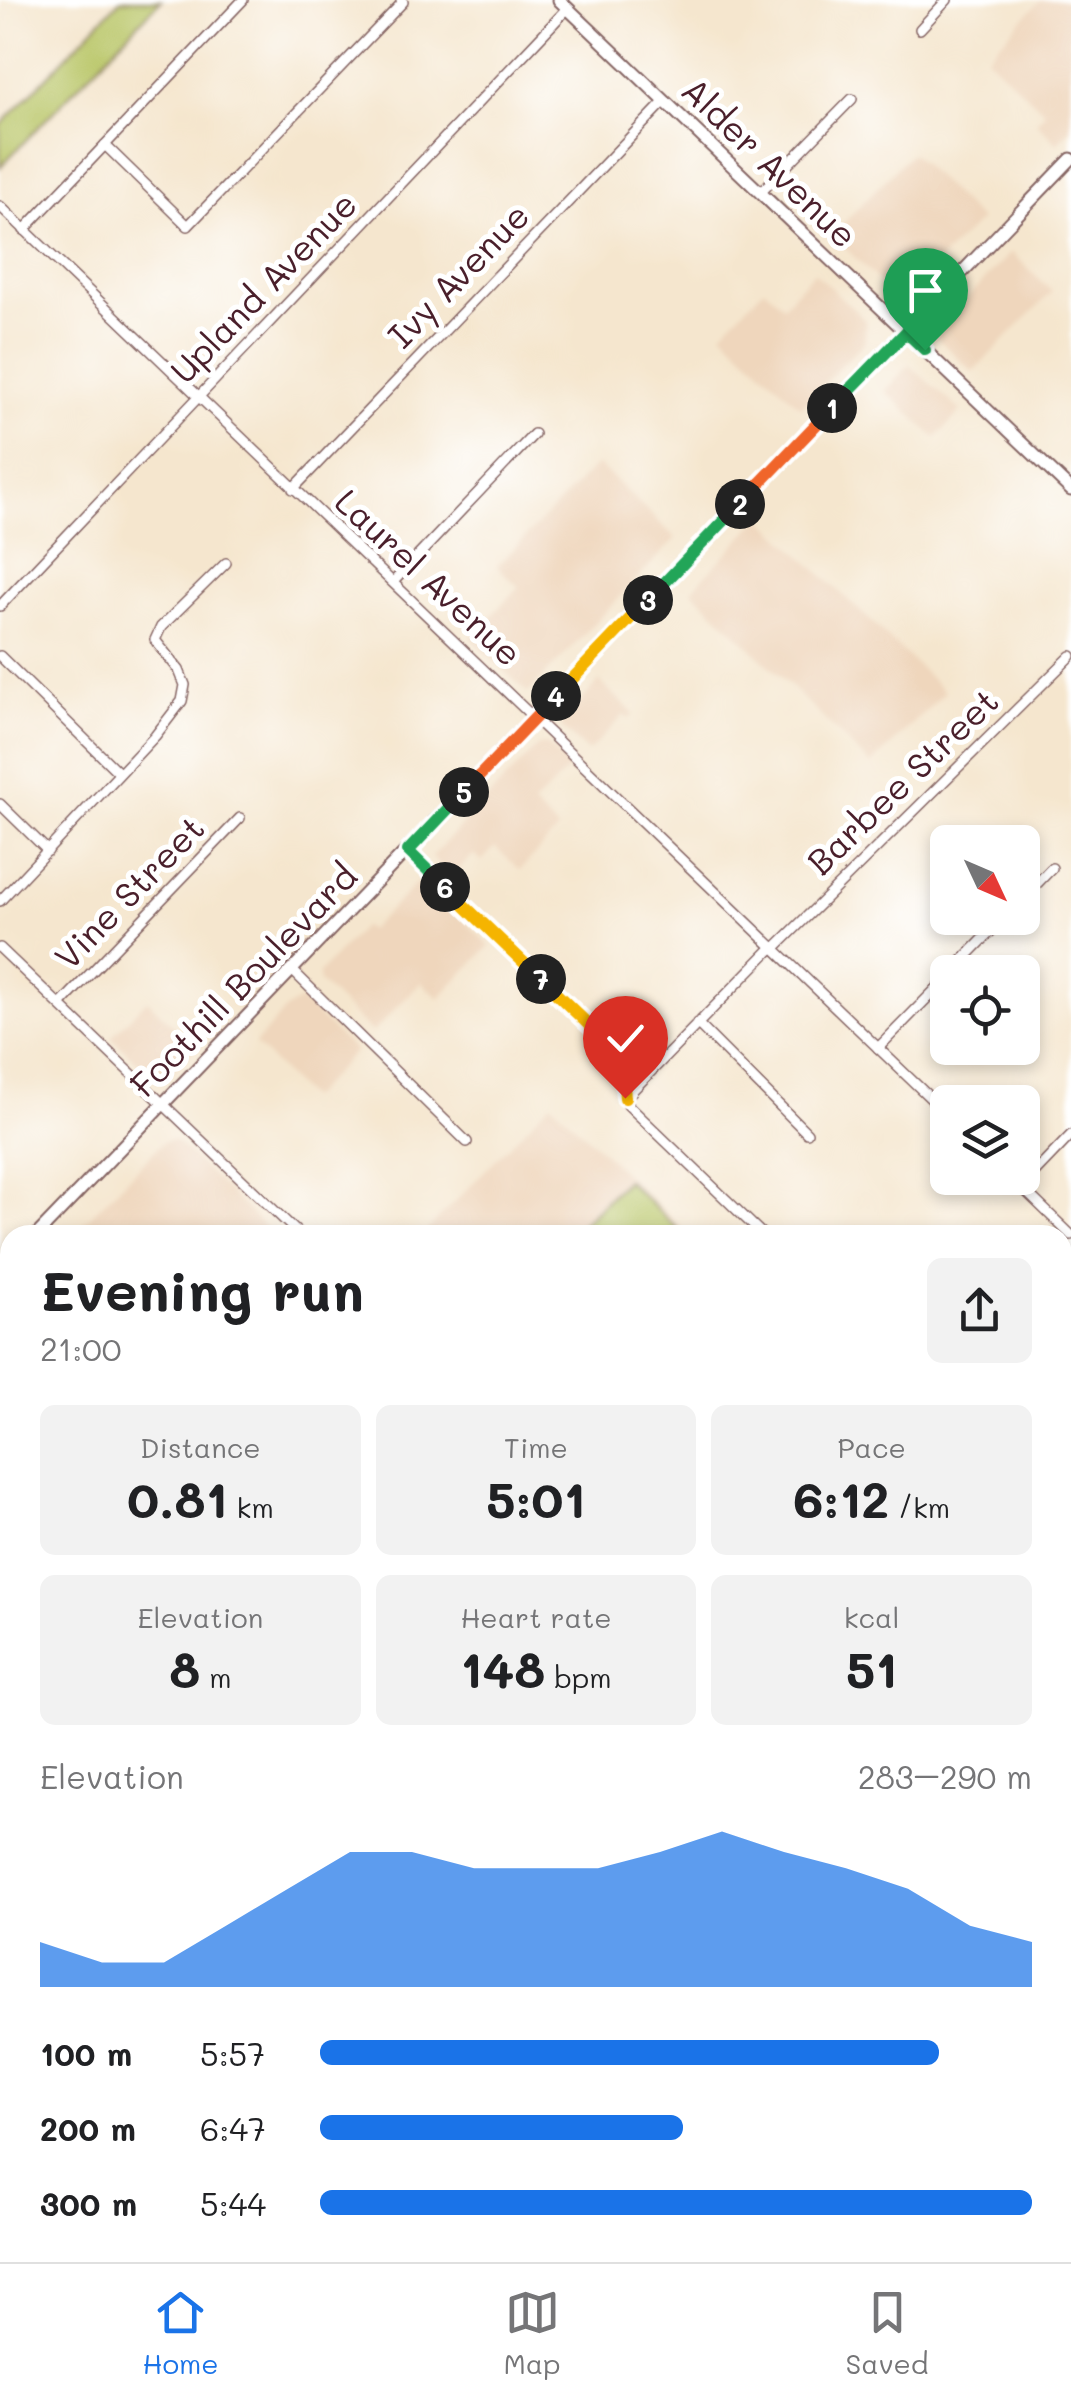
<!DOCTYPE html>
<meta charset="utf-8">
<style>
:root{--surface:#fff;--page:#f2f2f2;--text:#202124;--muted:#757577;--line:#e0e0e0;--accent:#1a73e8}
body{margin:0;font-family:Mali,sans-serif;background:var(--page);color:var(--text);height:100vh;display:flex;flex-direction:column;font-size:38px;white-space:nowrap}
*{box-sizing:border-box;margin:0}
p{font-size:32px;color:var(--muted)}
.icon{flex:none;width:55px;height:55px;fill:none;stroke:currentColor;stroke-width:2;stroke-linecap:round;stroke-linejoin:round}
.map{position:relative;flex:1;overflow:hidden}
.details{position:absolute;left:0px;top:1225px;width:1072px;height:1038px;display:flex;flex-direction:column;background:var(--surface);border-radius:30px 30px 0 0;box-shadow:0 5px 15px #0003}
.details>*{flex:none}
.needle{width:65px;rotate:134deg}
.fabs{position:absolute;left:930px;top:825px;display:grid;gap:20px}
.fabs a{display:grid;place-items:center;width:110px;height:110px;border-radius:15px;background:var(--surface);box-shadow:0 5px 15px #0003;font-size:50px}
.pin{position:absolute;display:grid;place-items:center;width:85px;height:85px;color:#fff;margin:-102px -42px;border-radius:50% 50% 50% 0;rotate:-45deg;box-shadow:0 0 10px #0007}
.pin .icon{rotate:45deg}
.km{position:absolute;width:50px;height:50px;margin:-25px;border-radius:50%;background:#222;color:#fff;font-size:28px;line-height:50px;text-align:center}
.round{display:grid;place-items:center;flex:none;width:105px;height:105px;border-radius:15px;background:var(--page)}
.overview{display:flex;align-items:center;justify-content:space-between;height:170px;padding:0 40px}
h1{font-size:55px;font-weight:800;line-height:75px}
.stats{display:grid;grid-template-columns:repeat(3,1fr);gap:15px;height:170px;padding:10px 40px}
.stats div{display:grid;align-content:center;border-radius:15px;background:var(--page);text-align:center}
.stats b{font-size:50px;font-weight:800}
.stats small{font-size:28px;font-weight:400}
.stats p{font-size:28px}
.chart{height:280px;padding:20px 40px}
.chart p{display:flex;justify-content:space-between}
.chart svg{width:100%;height:180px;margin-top:10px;fill:var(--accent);opacity:.7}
ul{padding:0 40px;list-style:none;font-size:32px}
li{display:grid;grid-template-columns:160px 120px 1fr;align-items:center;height:75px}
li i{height:25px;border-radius:12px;background:var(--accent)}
.tabs{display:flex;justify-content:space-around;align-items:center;height:140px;border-top:2px solid var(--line);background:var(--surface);font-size:28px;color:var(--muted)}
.tabs a{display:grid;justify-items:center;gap:5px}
.tabs .current{color:var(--accent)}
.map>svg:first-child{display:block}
</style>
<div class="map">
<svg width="1071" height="2262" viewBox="0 0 1071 2262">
<rect width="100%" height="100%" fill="#fff"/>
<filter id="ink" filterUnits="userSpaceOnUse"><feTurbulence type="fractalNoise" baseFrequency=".01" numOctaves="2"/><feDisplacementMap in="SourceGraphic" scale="20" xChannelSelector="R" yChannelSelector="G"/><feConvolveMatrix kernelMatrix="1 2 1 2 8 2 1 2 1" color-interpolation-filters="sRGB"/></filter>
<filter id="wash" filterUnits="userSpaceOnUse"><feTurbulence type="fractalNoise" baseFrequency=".0048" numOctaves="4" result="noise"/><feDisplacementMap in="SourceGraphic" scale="40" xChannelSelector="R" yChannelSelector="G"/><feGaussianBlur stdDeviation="2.25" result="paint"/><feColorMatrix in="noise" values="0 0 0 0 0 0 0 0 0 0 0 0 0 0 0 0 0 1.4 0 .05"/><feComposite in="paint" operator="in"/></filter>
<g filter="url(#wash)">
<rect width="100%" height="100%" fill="#f5e6ce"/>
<g fill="#efd6bc">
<path d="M1041,0H1071V128L1057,143L1036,122L1045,112L986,57Z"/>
<path d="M911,153L980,220L911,288L887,289L832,235Z"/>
<path d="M1011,252L1052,292L973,372L937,338V331Z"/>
<path d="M814,272L865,320V341L801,407L722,332L764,288L783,305Z"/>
<path d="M909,365L961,411L936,438L885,391Z"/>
<path d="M597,464L676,538L528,693L470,638L519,587L497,566Z"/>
<path d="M761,517L945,692L871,765L692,590Z"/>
<path d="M599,681L634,714L629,719L624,715L588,752L560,726Z"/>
<path d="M547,744L570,767L533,805L558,830L520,870L495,847L482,861L474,854L452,877L431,857L539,745Z"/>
<path d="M419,881L424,882L490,946L439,998L421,982L372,1033L319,982V973L363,926L369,930Z"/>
<path d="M147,1000L195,1047L166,1077L158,1081L111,1037Z"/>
<path d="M300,1000L355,1051L309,1099L255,1044L286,1009Z"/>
<path d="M551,1102L689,1235H423Z"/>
<path d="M169,1140H175L273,1235H72L163,1142Z"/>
<path d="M10,1299V1411L6,1415L0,1410V1309Z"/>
<path d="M199,2253H538L529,2262H209Z"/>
</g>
<g fill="#b9c668" stroke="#82724a" stroke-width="2.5">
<path d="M120,0H161L0,167V126Z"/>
<path d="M626,1180L684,1235H571Z"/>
<path d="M1071,1745V1909L1063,1918V1753Z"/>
</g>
</g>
<g filter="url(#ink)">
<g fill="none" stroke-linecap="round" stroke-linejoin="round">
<defs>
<g id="minor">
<path d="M920,29L947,0"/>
<path d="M105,145L188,226L403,2L401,0"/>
<path d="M760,193L852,99"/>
<path d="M0,206L948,1115"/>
<path d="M24,230L243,0"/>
<path d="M293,489L665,101"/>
<path d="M393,582L534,434"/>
<path d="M0,606L568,8"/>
<path d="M0,656L119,773"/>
<path d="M0,804L48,851"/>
<path d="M408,851L614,1049L623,1073L628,1105L763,1235"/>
<path d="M1022,899L1052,868"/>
<path d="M0,901L155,736L182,701L185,685L179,670L155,640L161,627L226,563"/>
<path d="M0,948L300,1235"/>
<path d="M775,948L1071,656"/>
<path d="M292,970L467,1142"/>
<path d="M951,972L1004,918"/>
<path d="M60,1005L240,818"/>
<path d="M697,1023L807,1133"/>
<path d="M878,1048L948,977"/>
<path d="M625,1098L773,947"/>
<path d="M1012,1178L1071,1235"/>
<path d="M1021,1187L1071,1135"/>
<path d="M1062,1472L1071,1463"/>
<path d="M1062,1682L1071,1690"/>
<path d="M0,1684L10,1674"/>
<path d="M0,1690L10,1699"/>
<path d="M1062,1723L1071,1714"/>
<path d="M0,1761L10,1750"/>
<path d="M0,1863L10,1873"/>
<path d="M1062,1966L1071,1974"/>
<path d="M0,2054L3,2057"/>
<path d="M0,2168L10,2157"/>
<path d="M1062,2204L1071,2195"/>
<path d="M99,2252L108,2262"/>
<path d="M586,2252L596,2262"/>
<path d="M777,2252L787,2262"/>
<path d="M979,2252L989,2262"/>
<path d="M68,2262L77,2252"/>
<path d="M547,2262L557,2252"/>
<path d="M663,2262L672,2252"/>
<path d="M835,2262L844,2252"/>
<path d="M1008,2262L1017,2252"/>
</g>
<g id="major">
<path d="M559,0L1071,490"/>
<path d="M37,1235L1071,159"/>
<path d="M0,1273L10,1263"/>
</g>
</defs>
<use href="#minor" stroke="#866564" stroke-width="12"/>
<use href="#major" stroke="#866564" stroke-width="15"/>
<use href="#minor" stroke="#fff" stroke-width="9"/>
<use href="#major" stroke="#fff" stroke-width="11"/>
</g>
</g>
<g fill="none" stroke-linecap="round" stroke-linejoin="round" filter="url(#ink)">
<defs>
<path id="split-1" d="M832,408L906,332L925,350"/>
<path id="split-2" d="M740,504L832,408"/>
<path id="split-3" d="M648,600L740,504"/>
<path id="split-4" d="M556,696L648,600"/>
<path id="split-5" d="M464,792L556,696"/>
<path id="split-6" d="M445,887L408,851L464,792"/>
<path id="split-7" d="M445,887L541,979"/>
<path id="split-8" d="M541,979L614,1049L623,1073L625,1098"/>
</defs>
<use href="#split-1" stroke="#fff" stroke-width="20"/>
<use href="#split-2" stroke="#fff" stroke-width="20"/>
<use href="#split-3" stroke="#fff" stroke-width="20"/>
<use href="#split-4" stroke="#fff" stroke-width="20"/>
<use href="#split-5" stroke="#fff" stroke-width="20"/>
<use href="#split-6" stroke="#fff" stroke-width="20"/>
<use href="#split-7" stroke="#fff" stroke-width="20"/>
<use href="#split-8" stroke="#fff" stroke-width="20"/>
<use href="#split-1" stroke="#22a559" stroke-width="12"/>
<use href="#split-2" stroke="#f0652b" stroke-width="12"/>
<use href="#split-3" stroke="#22a559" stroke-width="12"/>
<use href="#split-4" stroke="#f5b400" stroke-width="12"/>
<use href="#split-5" stroke="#f0652b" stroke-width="12"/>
<use href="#split-6" stroke="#22a559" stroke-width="12"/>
<use href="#split-7" stroke="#f5b400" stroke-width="12"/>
<use href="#split-8" stroke="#f5b400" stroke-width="12"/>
</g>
<g text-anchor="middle" stroke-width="10" stroke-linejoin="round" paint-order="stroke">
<g font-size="35" fill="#4a1f2b" stroke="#fff">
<text transform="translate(769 163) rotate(44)" y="12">Alder Avenue</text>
<text transform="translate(459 276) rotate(-46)" y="12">Ivy Avenue</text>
<text transform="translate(264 288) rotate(-46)" y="12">Upland Avenue</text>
<text transform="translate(428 578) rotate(43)" y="12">Laurel Avenue</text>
<text transform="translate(903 782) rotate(-44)" y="12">Barbee Street</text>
<text transform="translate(130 893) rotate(-46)" y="12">Vine Street</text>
<text transform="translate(244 981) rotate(-46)" y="12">Foothill Boulevard</text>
</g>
</g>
</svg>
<div class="fabs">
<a><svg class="needle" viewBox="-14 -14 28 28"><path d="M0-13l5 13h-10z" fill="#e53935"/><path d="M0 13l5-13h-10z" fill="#757577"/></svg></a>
<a><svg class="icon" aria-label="locate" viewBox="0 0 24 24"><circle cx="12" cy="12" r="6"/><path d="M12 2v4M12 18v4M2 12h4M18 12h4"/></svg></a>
<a><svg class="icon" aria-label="layers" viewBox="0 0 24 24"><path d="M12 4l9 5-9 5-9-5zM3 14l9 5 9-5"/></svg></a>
</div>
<div class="pin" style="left:925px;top:350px;background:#1e9e55"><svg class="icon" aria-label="arrive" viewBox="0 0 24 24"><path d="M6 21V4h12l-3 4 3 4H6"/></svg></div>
<div class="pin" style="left:625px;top:1098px;background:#d93025"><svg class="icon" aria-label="check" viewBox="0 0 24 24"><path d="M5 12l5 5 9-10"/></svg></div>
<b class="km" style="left:832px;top:408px">1</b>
<b class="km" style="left:740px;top:504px">2</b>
<b class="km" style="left:648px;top:600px">3</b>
<b class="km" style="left:556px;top:696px">4</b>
<b class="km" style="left:464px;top:792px">5</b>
<b class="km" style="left:445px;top:887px">6</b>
<b class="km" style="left:541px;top:979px">7</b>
<section class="details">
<div class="overview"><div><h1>Evening run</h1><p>21:00</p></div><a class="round"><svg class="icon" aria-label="share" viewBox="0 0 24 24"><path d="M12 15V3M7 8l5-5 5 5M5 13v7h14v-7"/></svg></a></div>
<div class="stats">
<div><p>Distance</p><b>0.81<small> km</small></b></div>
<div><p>Time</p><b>5:01</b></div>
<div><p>Pace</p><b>6:12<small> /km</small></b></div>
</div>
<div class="stats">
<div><p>Elevation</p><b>8<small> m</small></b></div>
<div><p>Heart rate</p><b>148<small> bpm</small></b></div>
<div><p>kcal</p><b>51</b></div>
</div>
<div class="chart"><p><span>Elevation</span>283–290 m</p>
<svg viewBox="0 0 160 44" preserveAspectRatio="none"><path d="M0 44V33L10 38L20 38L30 29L40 20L50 11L60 11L70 15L80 15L90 15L100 11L110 6L120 11L130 15L140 20L150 29L160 33V44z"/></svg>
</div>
<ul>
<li><b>100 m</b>5:57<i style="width:87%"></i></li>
<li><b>200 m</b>6:47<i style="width:51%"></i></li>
<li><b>300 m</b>5:44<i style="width:100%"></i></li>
</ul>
</section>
</div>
<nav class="tabs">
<a class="current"><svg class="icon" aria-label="home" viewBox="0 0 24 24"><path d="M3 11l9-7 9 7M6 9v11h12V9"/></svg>Home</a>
<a><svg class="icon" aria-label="map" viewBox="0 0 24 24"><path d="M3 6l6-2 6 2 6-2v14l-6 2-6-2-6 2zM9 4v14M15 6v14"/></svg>Map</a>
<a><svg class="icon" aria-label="saved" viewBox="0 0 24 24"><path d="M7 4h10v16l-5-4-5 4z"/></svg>Saved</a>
</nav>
